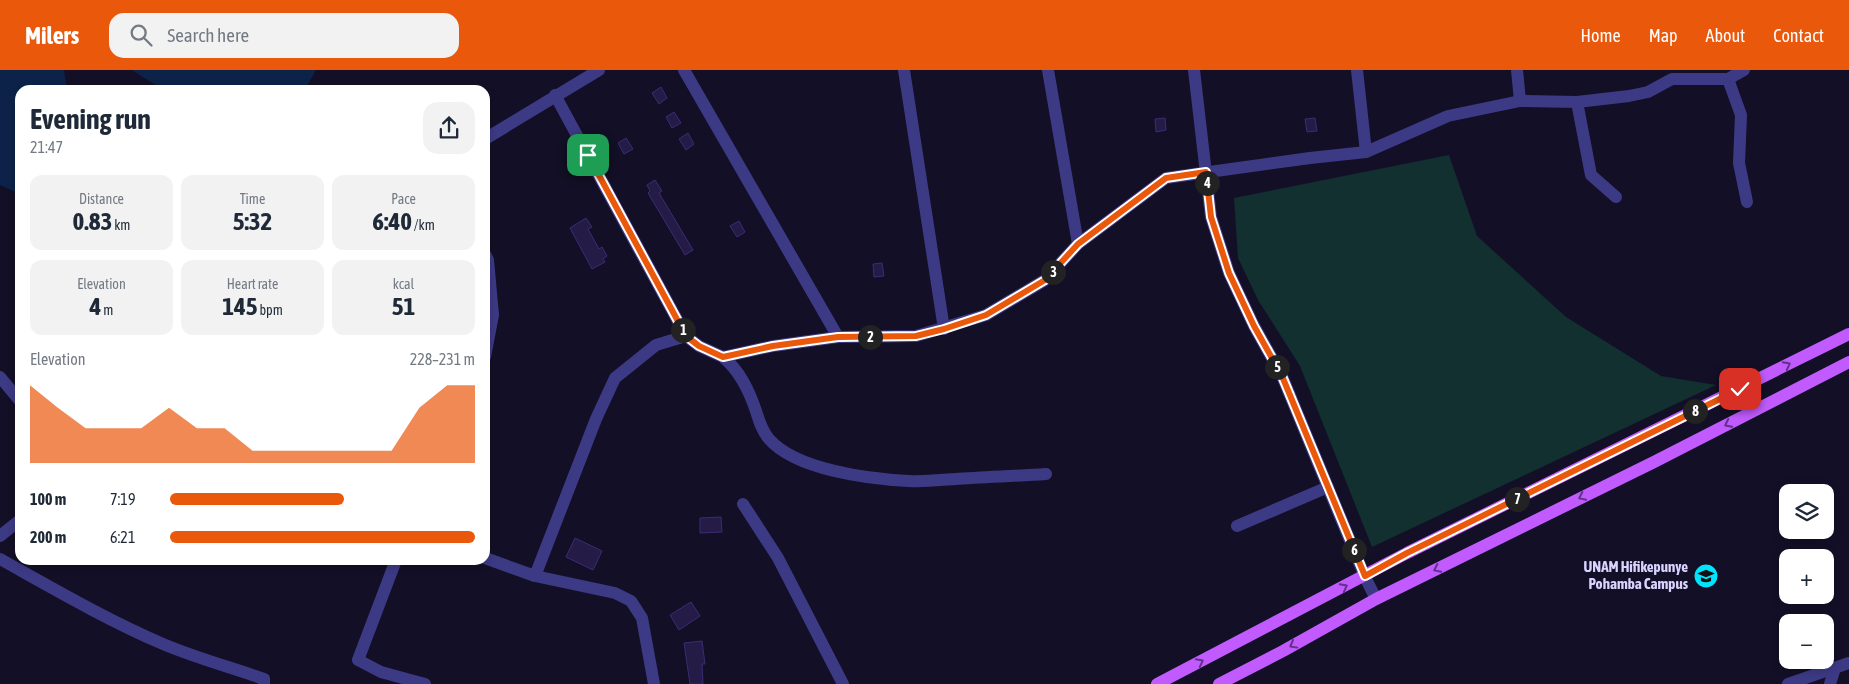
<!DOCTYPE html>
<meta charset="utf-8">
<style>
:root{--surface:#fff;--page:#f2f2f3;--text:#1f2937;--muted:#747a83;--accent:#ea580c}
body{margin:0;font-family:"Asap Condensed",sans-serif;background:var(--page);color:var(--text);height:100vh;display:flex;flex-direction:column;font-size:19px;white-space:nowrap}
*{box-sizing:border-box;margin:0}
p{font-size:16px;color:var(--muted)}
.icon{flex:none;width:28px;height:28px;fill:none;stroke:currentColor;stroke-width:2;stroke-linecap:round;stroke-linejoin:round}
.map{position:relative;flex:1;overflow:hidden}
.details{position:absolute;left:15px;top:15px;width:475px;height:480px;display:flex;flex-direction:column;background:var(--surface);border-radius:15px;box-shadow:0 2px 8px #0003}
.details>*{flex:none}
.tools{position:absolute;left:1779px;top:414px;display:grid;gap:10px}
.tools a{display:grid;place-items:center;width:55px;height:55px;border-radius:10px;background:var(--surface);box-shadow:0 2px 8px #0003;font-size:25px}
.pin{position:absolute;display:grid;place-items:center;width:42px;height:42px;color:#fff;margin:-21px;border-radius:10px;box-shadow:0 2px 8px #0006}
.km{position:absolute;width:25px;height:25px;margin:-12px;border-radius:50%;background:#222;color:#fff;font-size:14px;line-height:25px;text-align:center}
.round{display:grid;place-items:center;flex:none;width:52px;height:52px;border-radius:15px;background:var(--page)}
.head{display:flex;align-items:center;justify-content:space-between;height:85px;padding:0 15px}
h1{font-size:28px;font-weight:700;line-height:38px}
.figures{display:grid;grid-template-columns:repeat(3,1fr);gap:8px;height:85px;padding:5px 15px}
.figures div{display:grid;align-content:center;border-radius:12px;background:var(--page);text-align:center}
.figures b{font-size:25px;font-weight:700}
.figures small{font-size:14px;font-weight:400}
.figures p{font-size:14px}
.chart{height:140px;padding:10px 15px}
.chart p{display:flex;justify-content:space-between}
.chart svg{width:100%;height:90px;margin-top:5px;fill:var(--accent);opacity:.7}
ul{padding:0 15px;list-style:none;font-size:16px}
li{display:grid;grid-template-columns:80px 60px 1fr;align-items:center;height:38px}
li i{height:12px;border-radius:6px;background:var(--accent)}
header{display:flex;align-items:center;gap:30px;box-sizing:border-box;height:70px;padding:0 25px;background:var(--accent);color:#fff}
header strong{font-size:24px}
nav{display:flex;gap:28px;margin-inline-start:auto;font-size:18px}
.search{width:350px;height:45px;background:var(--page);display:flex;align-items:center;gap:12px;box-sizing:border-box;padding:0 18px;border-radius:15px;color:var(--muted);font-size:19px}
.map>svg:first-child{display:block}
</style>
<header>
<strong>Milers</strong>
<div class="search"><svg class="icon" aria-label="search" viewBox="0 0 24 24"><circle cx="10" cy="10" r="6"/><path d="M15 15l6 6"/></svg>Search here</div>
<nav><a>Home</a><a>Map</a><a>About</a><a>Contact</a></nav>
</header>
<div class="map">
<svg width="1849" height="614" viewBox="0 0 1849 614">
<rect width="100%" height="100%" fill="#130f26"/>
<path fill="#12302f" d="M1449,85L1477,166L1566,247L1661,306L1716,315L1372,477L1300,296L1258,230L1238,188L1234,128Z"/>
<g fill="#0c2248">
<path d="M0,0H64L67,20H20V124L0,115Z"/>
<path d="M132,0H316L305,20H163Z"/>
</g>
<g fill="#241b47" stroke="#3b2d73">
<path d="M661,17L667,28L659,34L652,23Z"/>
<path d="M674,42L681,53L672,58L666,47Z"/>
<path d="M1165,48L1166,60L1156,62L1155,49Z"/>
<path d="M1315,48L1317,61L1307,62L1305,49Z"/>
<path d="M688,63L694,74L686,80L679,69Z"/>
<path d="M626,68L633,79L624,84L618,73Z"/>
<path d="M655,110L662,121L659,123L693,180L685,185L648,123L650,121L647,115Z"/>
<path d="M586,148L592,157L588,159L599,179L602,177L607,186L603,189L605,192L592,199L570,158Z"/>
<path d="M739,151L745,162L737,167L730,156Z"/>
<path d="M882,193L884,206L874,207L873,194Z"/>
<path d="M721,447L722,462L700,463V448Z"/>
<path d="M575,468L602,481L593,500L566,487Z"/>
<path d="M691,532L700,546L679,560L670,545Z"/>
<path d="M702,571L705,594H702L703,614H690L684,573Z"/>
</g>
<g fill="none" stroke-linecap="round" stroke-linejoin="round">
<g stroke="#3d3a85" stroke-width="12">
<path d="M684,0L838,267"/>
<path d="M904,0L944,259"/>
<path d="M1048,0L1078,174"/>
<path d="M1194,0L1211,147L1229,203L1254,256L1282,306L1365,507L1376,529"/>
<path d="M1357,0L1366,82"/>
<path d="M1517,0L1520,31"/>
<path d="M1728,9L1741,45L1739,93L1747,132"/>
<path d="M555,25L686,266L699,276L723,287L773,276L838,267L916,266L986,245L1045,210L1078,174L1166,108L1310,88L1366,82L1448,46L1520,31L1577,32L1629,26L1648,22L1672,9H1728L1744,0"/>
<path d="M1577,32L1591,105L1616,127"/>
<path d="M485,69L599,0"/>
<path d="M485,184L488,190L493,245L485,287"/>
<path d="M723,287C740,301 749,320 756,341C759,351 762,361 769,369C796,400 869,409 909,411C924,412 940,410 955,409C985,407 1016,406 1046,404"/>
<path d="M0,307L20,331"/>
<path d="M743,434L778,488L843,614"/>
<path d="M1237,456L1328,417"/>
<path d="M0,466L20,450"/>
<path d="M485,488L535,506L615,523L631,531L642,548L654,614"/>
<path d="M0,489C54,519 107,550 163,574C196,588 230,597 264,609V614"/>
<path d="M396,490L358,590L381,602L425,614"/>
<path d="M535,506L596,349L615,308L656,275L686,266"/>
<path d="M1788,614L1849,593"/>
<path d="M1830,614L1835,598"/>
</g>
<g stroke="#c25bff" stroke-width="12">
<path d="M1157,614L1407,483L1849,264"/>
<path d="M1219,614L1283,581L1376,529L1654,392L1849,292"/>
</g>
</g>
<defs><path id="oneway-chevron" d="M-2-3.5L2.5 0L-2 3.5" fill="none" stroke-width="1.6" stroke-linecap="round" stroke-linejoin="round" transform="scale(1.25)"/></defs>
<g stroke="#623188">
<use href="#oneway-chevron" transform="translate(1787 295) rotate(-27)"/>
<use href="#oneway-chevron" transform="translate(1728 354) rotate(153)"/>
<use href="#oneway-chevron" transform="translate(1582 427) rotate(154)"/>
<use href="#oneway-chevron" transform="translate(1437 499) rotate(154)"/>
<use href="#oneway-chevron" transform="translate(1344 517) rotate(-28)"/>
<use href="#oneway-chevron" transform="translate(1293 575) rotate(151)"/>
<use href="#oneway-chevron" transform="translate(1200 592) rotate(-27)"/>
</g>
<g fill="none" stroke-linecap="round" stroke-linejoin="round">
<defs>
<path id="route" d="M588,85L686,266L699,276L723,287L773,276L838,267L916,266L944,259L986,245L1045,210L1078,174L1166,108L1206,102L1211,147L1229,203L1254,256L1282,306L1365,506L1407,483L1740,319"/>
</defs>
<use href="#route" stroke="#fff" stroke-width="10"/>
<use href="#route" stroke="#ea580c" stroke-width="6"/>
</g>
<defs>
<symbol id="university-disc" viewBox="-11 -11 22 22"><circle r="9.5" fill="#00e5ff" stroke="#130f26"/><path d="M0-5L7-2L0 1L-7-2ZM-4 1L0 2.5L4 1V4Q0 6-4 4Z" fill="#111"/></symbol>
</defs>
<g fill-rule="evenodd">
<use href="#university-disc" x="1692" y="492" width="28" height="28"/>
</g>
<g text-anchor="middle" stroke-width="5" stroke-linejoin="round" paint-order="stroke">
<g font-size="15" font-weight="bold" fill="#d9d4ff" stroke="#130f26" text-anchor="end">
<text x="1688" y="502">UNAM Hifikepunye<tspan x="1688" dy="17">Pohamba Campus</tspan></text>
</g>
</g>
</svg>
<div class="tools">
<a><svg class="icon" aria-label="layers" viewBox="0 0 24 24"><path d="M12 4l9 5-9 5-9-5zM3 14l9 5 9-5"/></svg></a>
<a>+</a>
<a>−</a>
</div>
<div class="pin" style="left:588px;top:85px;background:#1e9e55"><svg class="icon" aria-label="arrive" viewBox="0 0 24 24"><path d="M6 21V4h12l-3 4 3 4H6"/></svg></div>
<div class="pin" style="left:1740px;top:319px;background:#d93025"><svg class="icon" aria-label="check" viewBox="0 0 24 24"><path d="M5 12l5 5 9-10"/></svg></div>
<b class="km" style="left:683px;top:260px">1</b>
<b class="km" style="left:870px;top:267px">2</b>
<b class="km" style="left:1053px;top:202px">3</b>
<b class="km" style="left:1207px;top:113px">4</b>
<b class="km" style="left:1277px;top:297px">5</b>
<b class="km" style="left:1354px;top:480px">6</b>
<b class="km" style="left:1517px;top:429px">7</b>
<b class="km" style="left:1695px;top:341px">8</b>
<section class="details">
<div class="head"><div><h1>Evening run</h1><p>21:47</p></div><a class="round"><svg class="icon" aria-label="share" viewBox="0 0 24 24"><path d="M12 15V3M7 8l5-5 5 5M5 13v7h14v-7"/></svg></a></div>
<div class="figures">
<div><p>Distance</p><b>0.83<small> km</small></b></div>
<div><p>Time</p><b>5:32</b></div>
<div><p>Pace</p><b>6:40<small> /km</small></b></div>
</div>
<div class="figures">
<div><p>Elevation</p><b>4<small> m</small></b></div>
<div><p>Heart rate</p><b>145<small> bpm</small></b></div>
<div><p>kcal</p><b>51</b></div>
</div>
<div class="chart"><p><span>Elevation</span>228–231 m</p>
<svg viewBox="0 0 160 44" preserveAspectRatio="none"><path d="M0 44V6L10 17L20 27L30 27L40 27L50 17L60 27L70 27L80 38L90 38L100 38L110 38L120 38L130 38L140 17L150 6L160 6V44z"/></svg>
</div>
<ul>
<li><b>100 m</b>7:19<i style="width:57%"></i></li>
<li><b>200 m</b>6:21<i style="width:100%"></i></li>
</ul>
</section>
</div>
